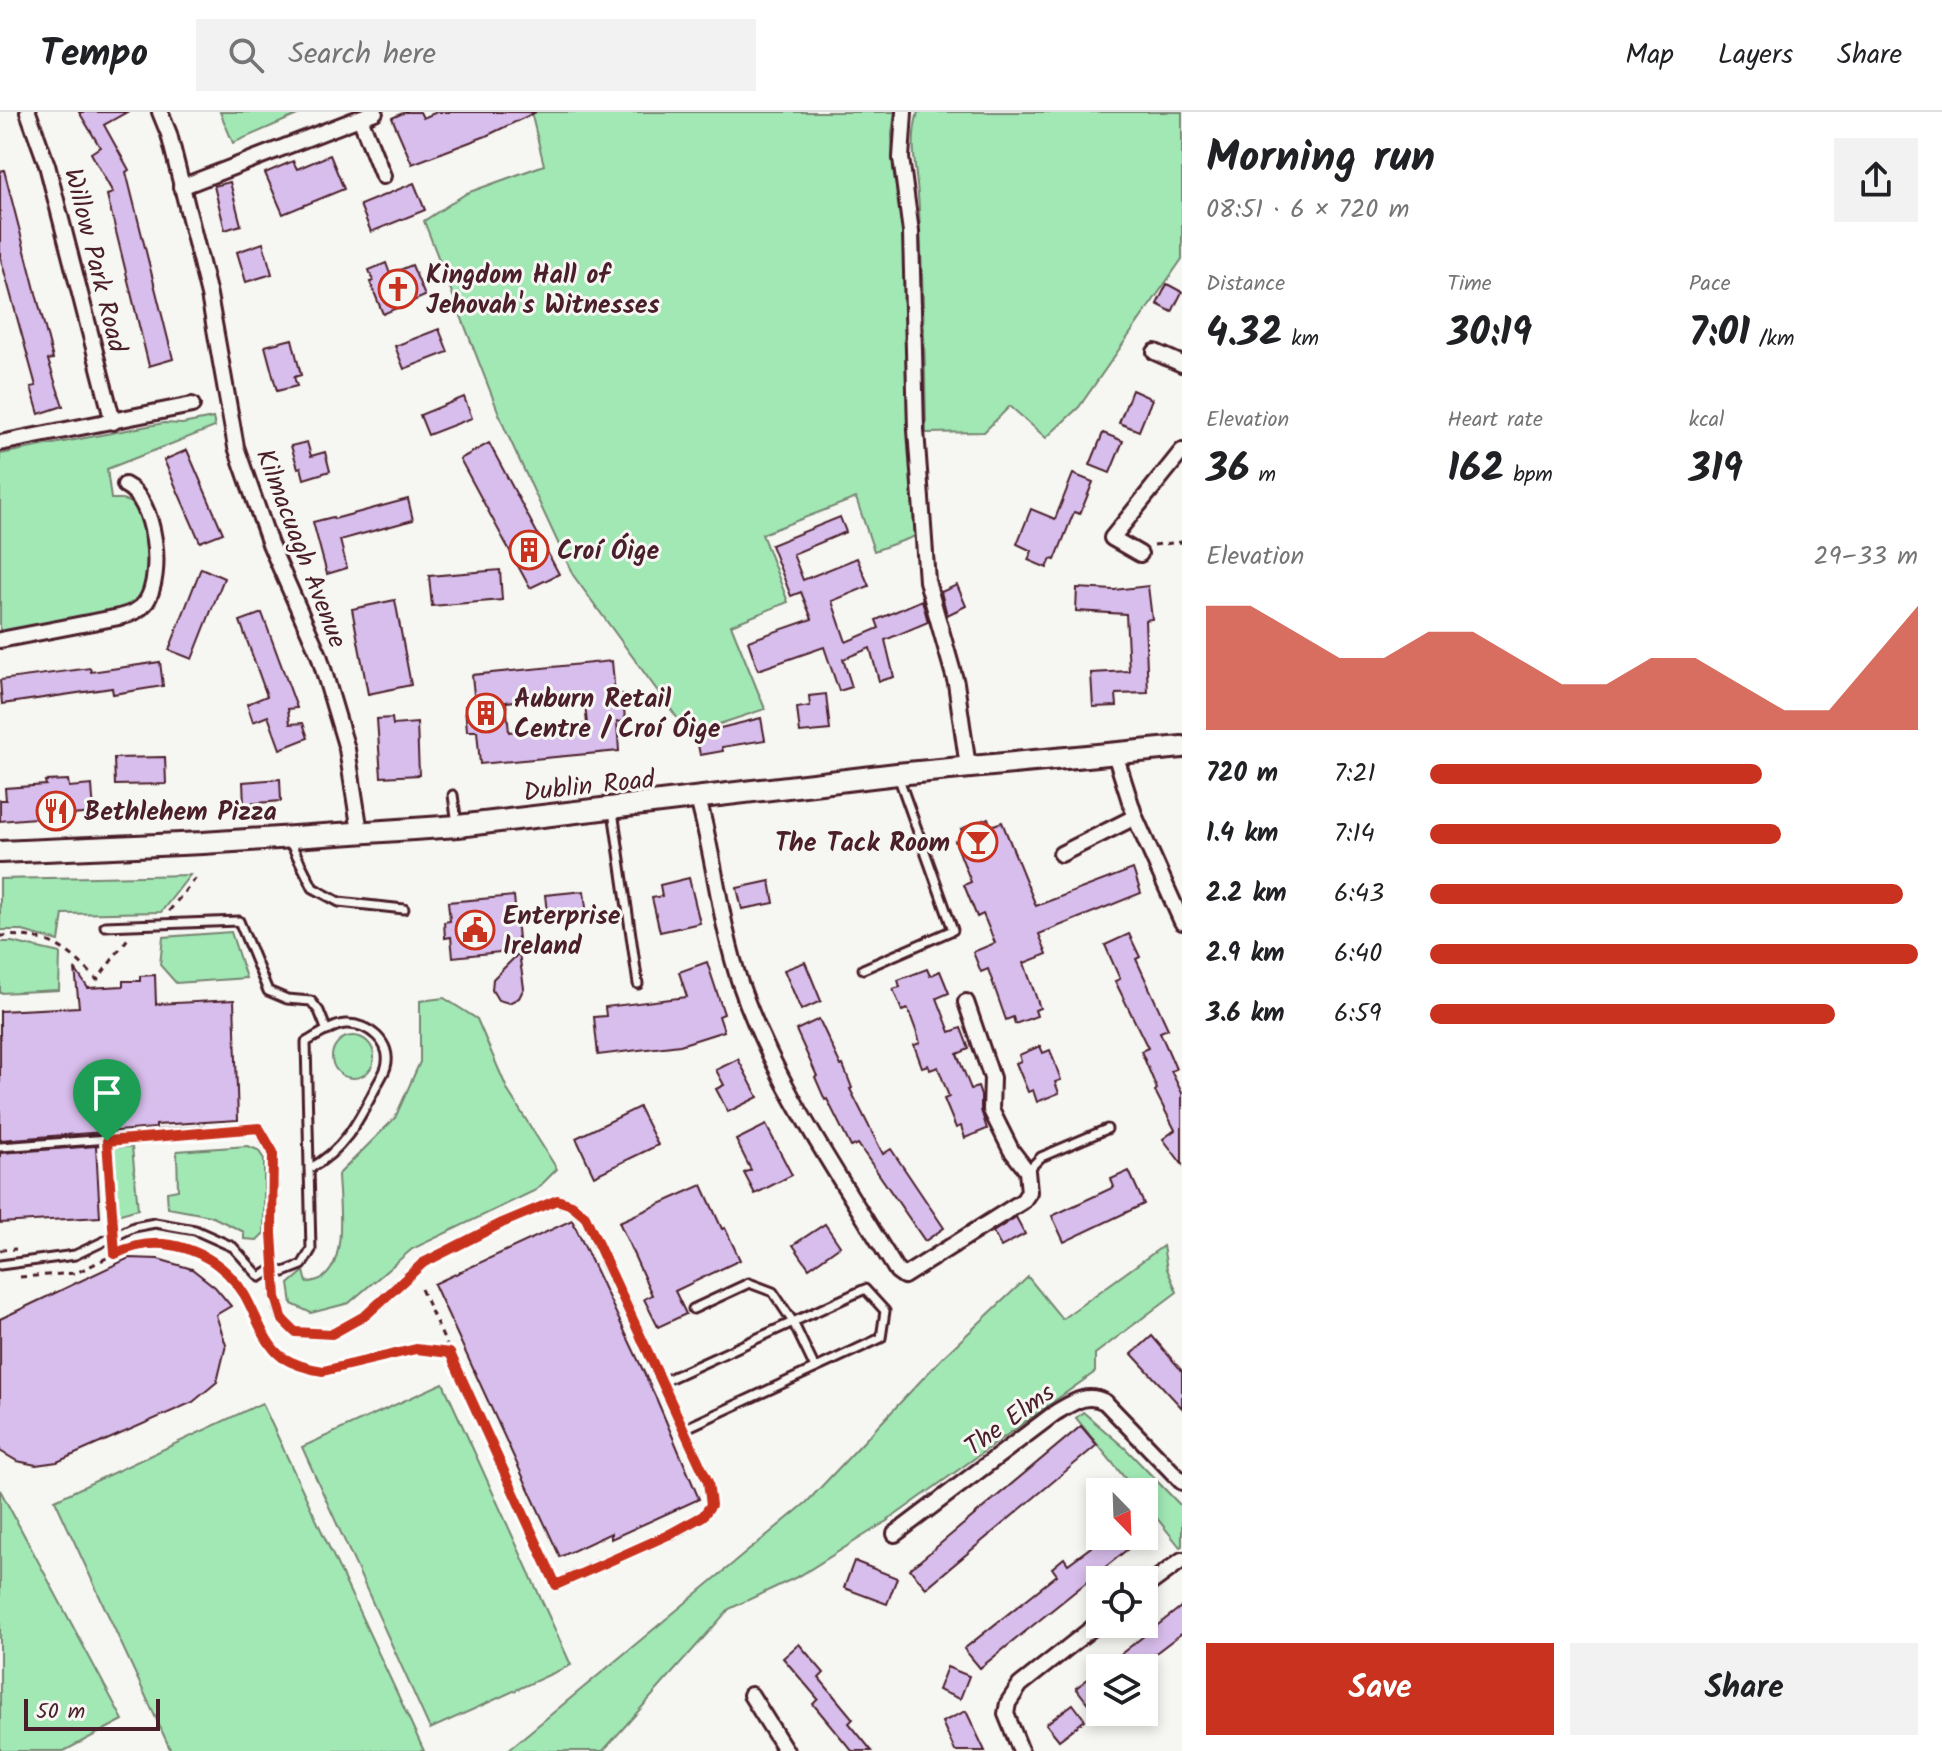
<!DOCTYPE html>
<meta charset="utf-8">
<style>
:root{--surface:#fff;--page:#f2f2f2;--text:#202124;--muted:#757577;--line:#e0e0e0;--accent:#c8321e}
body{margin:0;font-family:Kalam,sans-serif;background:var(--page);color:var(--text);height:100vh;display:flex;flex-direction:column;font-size:30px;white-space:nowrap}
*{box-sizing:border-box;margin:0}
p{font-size:26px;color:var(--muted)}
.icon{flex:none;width:44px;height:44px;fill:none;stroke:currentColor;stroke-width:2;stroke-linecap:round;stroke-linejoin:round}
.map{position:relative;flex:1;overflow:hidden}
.drawer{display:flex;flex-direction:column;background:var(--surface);width:760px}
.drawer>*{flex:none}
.needle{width:52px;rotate:157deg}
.buttons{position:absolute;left:1086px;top:1366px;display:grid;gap:16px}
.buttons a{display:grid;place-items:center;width:72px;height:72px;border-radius:0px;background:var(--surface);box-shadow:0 4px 12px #0003;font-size:40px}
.scale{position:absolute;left:24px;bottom:20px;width:136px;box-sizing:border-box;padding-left:8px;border:4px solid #4a1f2b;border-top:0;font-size:22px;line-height:28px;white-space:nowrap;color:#4a1f2b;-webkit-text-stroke:6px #f6f6f2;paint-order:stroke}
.pin{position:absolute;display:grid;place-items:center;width:68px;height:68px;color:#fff;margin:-82px -34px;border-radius:50% 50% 50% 0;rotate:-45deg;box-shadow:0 0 8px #0007}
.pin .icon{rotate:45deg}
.round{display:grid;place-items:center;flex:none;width:84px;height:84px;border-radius:0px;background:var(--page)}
.overview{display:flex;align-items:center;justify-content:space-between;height:136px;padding:0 24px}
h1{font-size:44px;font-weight:700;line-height:60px}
.metrics{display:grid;grid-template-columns:repeat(3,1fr);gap:12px;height:136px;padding:8px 24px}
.metrics div{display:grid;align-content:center}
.metrics b{font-size:40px;font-weight:700}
.metrics small{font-size:22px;font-weight:400}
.metrics p{font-size:22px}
.chart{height:224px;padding:16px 24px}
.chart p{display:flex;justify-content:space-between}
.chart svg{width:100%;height:144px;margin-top:8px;fill:var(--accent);opacity:.7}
.cta{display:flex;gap:16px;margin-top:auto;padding:16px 24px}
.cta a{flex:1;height:92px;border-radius:0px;background:var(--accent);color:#fff;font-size:32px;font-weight:700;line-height:92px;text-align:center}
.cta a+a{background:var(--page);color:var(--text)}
ul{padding:0 24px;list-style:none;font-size:26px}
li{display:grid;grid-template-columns:128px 96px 1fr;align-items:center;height:60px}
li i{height:20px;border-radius:10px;background:var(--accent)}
header{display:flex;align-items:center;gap:48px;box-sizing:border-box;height:112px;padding:0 40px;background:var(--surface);border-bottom:2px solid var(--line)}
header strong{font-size:38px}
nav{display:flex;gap:44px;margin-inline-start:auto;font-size:28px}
.search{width:560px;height:72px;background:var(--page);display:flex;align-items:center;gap:20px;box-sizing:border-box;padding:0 28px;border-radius:0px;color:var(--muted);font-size:30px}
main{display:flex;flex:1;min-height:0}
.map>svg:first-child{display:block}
</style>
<header>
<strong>Tempo</strong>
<div class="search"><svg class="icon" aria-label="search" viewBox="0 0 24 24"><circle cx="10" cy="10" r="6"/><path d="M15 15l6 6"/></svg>Search here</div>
<nav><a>Map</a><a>Layers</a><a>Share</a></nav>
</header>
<main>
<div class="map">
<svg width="1182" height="1639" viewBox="0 0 1182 1639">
<rect width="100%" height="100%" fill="#f6f6f2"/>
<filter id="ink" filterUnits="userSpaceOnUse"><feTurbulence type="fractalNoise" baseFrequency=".0125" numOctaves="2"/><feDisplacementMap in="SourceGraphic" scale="16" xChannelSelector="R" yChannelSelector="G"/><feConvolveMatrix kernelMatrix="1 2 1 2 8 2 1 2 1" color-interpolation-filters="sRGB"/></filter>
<g filter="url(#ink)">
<g fill="#a1e8b5" stroke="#768470" stroke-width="2">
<path d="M220,0H304L233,31Z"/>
<path d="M531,0H895L892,21L893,57L906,132L909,334L916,424L874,439L856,386L762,422L788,490L731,513L765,597L689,622L573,463L505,317L424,109L467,81L544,53Z"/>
<path d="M918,0H1182V147L1079,295L1046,326L1010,294L984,320L926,321C925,247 923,172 919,98C918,63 908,34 918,0Z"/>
<path d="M213,306L215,315L107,357L111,387H122L135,392C145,416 157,473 133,491C114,505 28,515 0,520V342L164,311L182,312Z"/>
<path d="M190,763L161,800L63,802L59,829L19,818H0V767Z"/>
<path d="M231,820L246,866L176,871L160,853L163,825Z"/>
<path d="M0,830H12L60,841L59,878L0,881Z"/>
<path d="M444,886L477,907L508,979L557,1057L536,1078L412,1137L349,1191L311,1201L292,1192L289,1172L304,1159L307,1171C313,1169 321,1168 325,1164C347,1145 339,1090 338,1063L395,1006L420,950V889Z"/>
<circle cx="353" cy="945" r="21"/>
<path d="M248,1034L258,1038L264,1047V1121L257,1128L244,1127V1120L211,1104L168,1096L167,1080L178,1078L177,1039Z"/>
<path d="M113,1035H132L138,1097L117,1103Z"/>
<path d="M1163,1134L1167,1157L1177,1180L1095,1242V1260L887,1409L801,1463L729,1497L603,1639H507L807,1390L943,1245L1028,1165L1062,1207Z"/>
<path d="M443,1271L571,1553L430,1617L302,1335Z"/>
<path d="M262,1291L424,1639H171L55,1388Z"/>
<path d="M1083,1300L1126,1337L1182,1395V1434L1180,1435L1144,1390V1380H1136L1076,1306Z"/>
<path d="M0,1378L123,1608L64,1639H0Z"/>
</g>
<g fill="#d8beec" stroke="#4a1f2b" stroke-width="2" fill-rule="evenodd">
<path d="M79,0H127L104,13L129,58L126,60L173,247L149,254L107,83L113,81L91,41L100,35Z"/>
<path d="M405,0H420L423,6L437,0H536L486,24L412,52L392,6Z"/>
<path d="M330,43L344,77L283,102L265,61L293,49L297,57Z"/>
<path d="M4,58L53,247L48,248L63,294L39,302L31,275L36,274L0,144V59Z"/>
<path d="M230,70L241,113L225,118L214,74Z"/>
<path d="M414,71L425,98L371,120L360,93Z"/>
<path d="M263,131L272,162L246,170L237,140Z"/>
<path d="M386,151L390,162L412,153L425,184L383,202L370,170L373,169L369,158Z"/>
<path d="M1167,172L1182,180L1172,200L1157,192Z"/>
<path d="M439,217L448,240L404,257L395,234Z"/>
<path d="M292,227L301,263L294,265L297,274L277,279L265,234Z"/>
<path d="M1132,278L1152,287L1139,319L1119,311Z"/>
<path d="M464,285L472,306L428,323L420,303Z"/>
<path d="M1103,321L1123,329L1110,361L1090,353Z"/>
<path d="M307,330L311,344L325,340L330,359L304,367L301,355L298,356L291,334Z"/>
<path d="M489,331L559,462L530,476L460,347Z"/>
<path d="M187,338L223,421L200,430L164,348Z"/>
<path d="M1073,362L1093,370L1080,402L1074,400L1055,448L1051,447L1047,456L1028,448L1032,439L1017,432L1031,397L1055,407Z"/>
<path d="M408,387L413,408L340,428L347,456L327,462L313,410L333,405L334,407Z"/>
<path d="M840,405L846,420L793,442L803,468L857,446L869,474L832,489L846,530L879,516L876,508L922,488L928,510L885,528L894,565L879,569L870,536L843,547L852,575L839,579L824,535L758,558L748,529L812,507L801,480L791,484L771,433Z"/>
<path d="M201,456L224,466L192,547L169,538Z"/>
<path d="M500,458L502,488L432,494L429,464Z"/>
<path d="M957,473L966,494L947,503L941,480Z"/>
<path d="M1148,474L1152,507L1145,508L1148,581L1116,582L1117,594L1093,595L1091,561L1129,559L1126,502L1076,499L1077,476L1114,478Z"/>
<path d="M395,488L411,573L368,582L352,497Z"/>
<path d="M262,501L297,596L288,597L290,612L303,611L308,626L280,637L268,604L253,610L247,592L267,584L240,509Z"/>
<path d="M612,549L615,582H623L625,609L617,610L619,639L480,652L477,619H467L465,594L475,593L472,563ZM584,582L587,612L509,620L506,590Z"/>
<path d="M160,550L163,574L113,582L112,576L2,592L0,568L90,556L91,560Z"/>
<path d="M826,582L830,618L800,621L797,596L810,594L809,584Z"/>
<path d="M392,606L393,613L417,611L419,663L381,665L377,607Z"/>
<path d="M761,606L765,628L722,635L723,639L700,643L696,622Z"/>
<path d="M165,645L166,672L115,673L114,646Z"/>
<path d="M280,667L281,689L244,692L243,670Z"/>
<path d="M68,668L69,675L92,673L94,701L0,709V688H6L5,676L46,673L45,669Z"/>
<path d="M988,706L991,714L1002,710L1036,794L1133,757L1141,781L1039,822L1047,842L1024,851L1040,896L1035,898L1037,904L1015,912L1013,905L1006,908L988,857L981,860L973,840L995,831L983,802L977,805L964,773L971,770L955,729L965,725L961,717Z"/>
<path d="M689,766L700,811L660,820L652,786L662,784L660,773Z"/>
<path d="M770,769L774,791L742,797L737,776Z"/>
<path d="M584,779L587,804L548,809L545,783Z"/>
<path d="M514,784L519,838L453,845L451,825L445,826L444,810L450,809L448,790Z"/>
<path d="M1129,822L1140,845L1136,847L1168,917L1160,920L1176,957L1171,959L1182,981V1052L1163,1027L1175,1018L1155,979L1157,977L1141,939L1148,936L1115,869L1120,867L1105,833Z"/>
<path d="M519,841L524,876L519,886L509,891L498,888L492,878L493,867Z"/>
<path d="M707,850L724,902L719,904L724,919L680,933L598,943L594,905L606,904L605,895L687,885L679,860Z"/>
<path d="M805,850L821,889L801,898L784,858Z"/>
<path d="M75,857L88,876L123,874V869H140V864L155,863L156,892L234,888L238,1008L156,1013V1016L0,1028V899L79,895Z"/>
<path d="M927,857L930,864L940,859L949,881L937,886L950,920L961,916L969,937L957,942L971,977L978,975L981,984V998L987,1017L965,1026L961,1014L956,1016L944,987L949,985L938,955L930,958L928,953L922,955L914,933L920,931L918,924L908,897L902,899L893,877L900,875L898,868Z"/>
<path d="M819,907L841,954L843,953L852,976L850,977L883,1042L891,1037L944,1116L925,1129L858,1032L851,1035L827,987L825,988L815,965L817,964L796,918Z"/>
<path d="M1040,934L1043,941L1050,938L1061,968L1055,970L1059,981L1037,990L1033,978L1028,980L1016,951L1021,949L1019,943Z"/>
<path d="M738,947L758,985L728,1000L716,977L724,973L716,958Z"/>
<path d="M639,995L658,1033L594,1064L576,1026Z"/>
<path d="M766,1013L792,1063L755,1082L744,1061L751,1058L736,1028Z"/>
<path d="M96,1034L100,1105L0,1111V1041Z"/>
<path d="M1129,1059L1144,1092L1064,1130L1052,1104L1114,1075L1111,1067Z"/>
<path d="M702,1073L722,1117L725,1116L740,1148L675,1179L686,1202L658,1215L644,1187L652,1183L619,1110Z"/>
<path d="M1016,1105L1025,1122L1001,1135L993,1120Z"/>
<path d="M572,1108L657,1288L699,1387L611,1427V1421L560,1445L434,1172Z"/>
<path d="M825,1112L840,1134L809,1156L793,1133Z"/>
<path d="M129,1146L158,1147L192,1157L215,1175L231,1194L216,1203L226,1233L217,1270L193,1290L57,1350L36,1353L17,1349L0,1339V1207Z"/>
<path d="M1152,1224L1182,1259V1296L1132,1242Z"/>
<path d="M1081,1314L1097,1333L926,1476L910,1457Z"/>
<path d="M1106,1424H1144L980,1556L964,1537L1057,1463L1052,1456L1064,1446L1068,1452Z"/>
<path d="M854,1449L897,1466L887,1492L844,1476Z"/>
<path d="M1182,1494V1521L1144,1550L1149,1556H1103Z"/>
<path d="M799,1532L824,1561L819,1566L853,1607L849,1611L872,1639H852L813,1592L818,1587L783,1546Z"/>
<path d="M947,1555L969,1564L960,1587L938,1578Z"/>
<path d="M1100,1558V1586L1090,1594L1076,1576Z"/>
<path d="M1073,1592L1085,1608L1059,1628L1046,1612Z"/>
<path d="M966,1599L985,1639H955L942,1610Z"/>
</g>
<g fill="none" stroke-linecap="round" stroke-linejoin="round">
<defs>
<g id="service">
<path d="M453,683L457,712"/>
<path d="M613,699L638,872"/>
<path d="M289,728L313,776L339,790L404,797"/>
<path d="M105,814L239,809L268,879L287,887L311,889L319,899L327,919"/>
<path d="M863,857L953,818L898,664"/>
<path d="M0,1035L259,1016L273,1040L272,1121L276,1185L283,1208L295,1220L332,1222L366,1203L423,1151L502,1111L557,1088L572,1093L585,1104L708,1370L711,1393L703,1404L668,1423L556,1473"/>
<path d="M1027,1059L1041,1045L1107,1017"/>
<path d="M0,1153L75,1143L134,1115L155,1111L195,1118L233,1135L260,1165L273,1157L284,1160L302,1153L311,1138L306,930C317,924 332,913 346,912C368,911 393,931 386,955C384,962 378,970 375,977C358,1010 343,1039 309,1057"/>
<path d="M693,1197L749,1171L773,1180L793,1210L815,1256"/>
<path d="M662,1270L865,1177L885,1199L881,1226L684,1317"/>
</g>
<g id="minor">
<path d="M28,0L47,53L113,310"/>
<path d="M160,0L169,22L209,183L236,335L270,432L319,543L347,637L360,720"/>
<path d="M904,0L901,46L911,120L916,318L927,469L956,571L968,655"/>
<path d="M360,6L383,64"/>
<path d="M181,75L375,0"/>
<path d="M1155,240L1182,252"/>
<path d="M0,331L192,293"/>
<path d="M1140,442L1112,426L1182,339"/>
<path d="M0,528L119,505C129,503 139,499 146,490C164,463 156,388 125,373"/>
<path d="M1115,642L1135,705L1182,810"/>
<path d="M698,687C715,748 720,811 740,871C775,973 842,1068 897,1159L904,1164L1023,1089L1029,1080L1027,1059L1011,1038L991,998L992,966L966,890"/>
<path d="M1061,742L1135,705"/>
<path d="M895,1422L1055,1301C1072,1291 1086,1280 1105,1290L1182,1370"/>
<path d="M1144,1476L1182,1448"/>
<path d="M751,1583L786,1639"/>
<path d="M1021,1639L1006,1602L1008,1591L1020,1573L1100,1510"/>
</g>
<path id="secondary" d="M0,740L203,731L458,714L897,662L1182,635"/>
</defs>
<use href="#service" stroke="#4a1f2b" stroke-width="13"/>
<use href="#minor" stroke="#4a1f2b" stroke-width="20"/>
<use href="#secondary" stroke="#4a1f2b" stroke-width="26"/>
<g stroke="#4a1f2b" stroke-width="3" stroke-dasharray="6 6" stroke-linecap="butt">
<path d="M1154,433L1182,430"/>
<path d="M169,799L199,762"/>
<path d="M0,824C45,821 68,835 97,868L129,825"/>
<path d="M108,1038L113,1111"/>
<path d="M0,1138L16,1137"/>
<path d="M20,1165L76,1161L123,1138L144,1132L184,1135L218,1151L244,1182L258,1213L281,1244L310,1257L323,1259L416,1237L450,1241"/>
<path d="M421,1177L551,1462"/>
</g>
<use href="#service" stroke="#f6f6f2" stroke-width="7"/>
<use href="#minor" stroke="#f6f6f2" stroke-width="14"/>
<use href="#secondary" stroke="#f6f6f2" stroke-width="20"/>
</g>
</g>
<g fill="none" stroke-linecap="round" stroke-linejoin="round" filter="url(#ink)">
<defs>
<path id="route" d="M259,1016L273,1040L272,1121L276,1185L283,1208L295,1220L332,1222L366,1203L423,1151L502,1111L557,1088L572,1093L585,1104L708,1370L711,1393L703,1404L668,1423L556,1473L450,1241L416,1237L323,1259C310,1257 293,1252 282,1245C264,1232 255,1200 244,1182C217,1139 162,1118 115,1142L107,1029Z"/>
</defs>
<use href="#route" stroke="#fff" stroke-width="16"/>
<use href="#route" stroke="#c8321e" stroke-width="10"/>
</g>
<defs>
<symbol id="church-ring" viewBox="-11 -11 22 22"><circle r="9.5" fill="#f6f6f2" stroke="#c8321e" stroke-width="1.5"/><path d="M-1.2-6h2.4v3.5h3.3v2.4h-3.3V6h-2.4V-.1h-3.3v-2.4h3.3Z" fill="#c8321e"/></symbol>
<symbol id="building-ring" viewBox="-11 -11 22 22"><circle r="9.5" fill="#f6f6f2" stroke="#c8321e" stroke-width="1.5"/><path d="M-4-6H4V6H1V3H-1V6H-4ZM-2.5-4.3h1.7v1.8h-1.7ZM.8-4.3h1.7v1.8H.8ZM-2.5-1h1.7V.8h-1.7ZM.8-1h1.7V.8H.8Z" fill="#c8321e"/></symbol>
<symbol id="restaurant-ring" viewBox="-11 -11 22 22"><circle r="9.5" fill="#f6f6f2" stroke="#c8321e" stroke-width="1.5"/><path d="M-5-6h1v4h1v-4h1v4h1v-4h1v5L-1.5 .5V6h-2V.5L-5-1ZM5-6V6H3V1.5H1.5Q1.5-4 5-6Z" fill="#c8321e"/></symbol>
<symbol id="bar-ring" viewBox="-11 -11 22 22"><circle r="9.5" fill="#f6f6f2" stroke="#c8321e" stroke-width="1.5"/><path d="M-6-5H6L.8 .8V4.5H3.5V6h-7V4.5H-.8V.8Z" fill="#c8321e"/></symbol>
<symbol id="civic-ring" viewBox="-11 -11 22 22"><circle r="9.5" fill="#f6f6f2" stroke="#c8321e" stroke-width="1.5"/><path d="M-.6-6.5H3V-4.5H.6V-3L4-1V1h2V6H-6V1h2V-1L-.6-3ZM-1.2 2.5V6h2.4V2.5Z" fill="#c8321e"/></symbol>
</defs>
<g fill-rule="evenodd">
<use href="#church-ring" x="376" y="155" width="44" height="44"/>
<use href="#building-ring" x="507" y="416" width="44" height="44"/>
<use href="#building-ring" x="464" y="579" width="44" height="44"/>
<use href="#restaurant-ring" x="34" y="677" width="44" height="44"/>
<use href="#bar-ring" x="956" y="708" width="44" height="44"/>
<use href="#civic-ring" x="453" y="796" width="44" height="44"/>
</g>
<g text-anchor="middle" stroke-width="6" stroke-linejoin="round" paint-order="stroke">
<g font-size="26" fill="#4a1f2b" stroke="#f6f6f2">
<text transform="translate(96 148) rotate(76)" y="9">Willow Park Road</text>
<text transform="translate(302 436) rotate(69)" y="9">Kilmacuagh Avenue</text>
<text transform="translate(589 673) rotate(-6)" y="9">Dublin Road</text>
<text transform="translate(1009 1307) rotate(-36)" y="9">The Elms</text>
</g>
<g font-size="26" font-weight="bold" fill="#4a1f2b" stroke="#f6f6f2" text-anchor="start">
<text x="426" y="171">Kingdom Hall of<tspan x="426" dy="30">Jehovah's Witnesses</tspan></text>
<text x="557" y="447">Croí Óige</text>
<text x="514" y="595">Auburn Retail<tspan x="514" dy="30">Centre / Croí Óige</tspan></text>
<text x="84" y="708">Bethlehem Pizza</text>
<text x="950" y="739" text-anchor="end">The Tack Room</text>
<text x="503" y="812">Enterprise<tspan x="503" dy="30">Ireland</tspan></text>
</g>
</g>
</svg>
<div class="buttons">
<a><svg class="needle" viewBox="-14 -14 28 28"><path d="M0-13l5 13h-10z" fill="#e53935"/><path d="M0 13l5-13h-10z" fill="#757577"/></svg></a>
<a><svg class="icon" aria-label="locate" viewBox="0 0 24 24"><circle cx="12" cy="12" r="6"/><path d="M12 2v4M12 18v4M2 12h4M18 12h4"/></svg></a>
<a><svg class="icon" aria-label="layers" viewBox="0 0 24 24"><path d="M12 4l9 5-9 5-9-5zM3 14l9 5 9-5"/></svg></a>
</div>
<div class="scale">50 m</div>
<div class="pin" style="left:107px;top:1029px;background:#1e9e55"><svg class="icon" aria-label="arrive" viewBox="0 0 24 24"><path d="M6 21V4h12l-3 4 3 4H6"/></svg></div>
</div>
<section class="drawer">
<div class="overview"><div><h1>Morning run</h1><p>08:51 · 6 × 720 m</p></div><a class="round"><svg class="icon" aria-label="share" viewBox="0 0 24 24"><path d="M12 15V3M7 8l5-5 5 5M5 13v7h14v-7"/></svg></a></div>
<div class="metrics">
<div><p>Distance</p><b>4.32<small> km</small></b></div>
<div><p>Time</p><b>30:19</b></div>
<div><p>Pace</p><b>7:01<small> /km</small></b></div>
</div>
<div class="metrics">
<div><p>Elevation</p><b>36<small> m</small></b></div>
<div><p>Heart rate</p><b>162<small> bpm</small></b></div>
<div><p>kcal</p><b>319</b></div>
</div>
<div class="chart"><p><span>Elevation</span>29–33 m</p>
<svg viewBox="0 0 160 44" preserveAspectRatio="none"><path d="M0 44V6L10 6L20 14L30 22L40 22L50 14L60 14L70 22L80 30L90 30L100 22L110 22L120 30L130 38L140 38L150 22L160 6V44z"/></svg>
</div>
<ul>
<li><b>720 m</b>7:21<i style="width:68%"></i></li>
<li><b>1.4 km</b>7:14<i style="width:72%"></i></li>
<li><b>2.2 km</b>6:43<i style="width:97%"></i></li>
<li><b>2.9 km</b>6:40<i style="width:100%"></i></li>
<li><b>3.6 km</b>6:59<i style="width:83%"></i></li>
</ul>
<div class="cta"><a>Save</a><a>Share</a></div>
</section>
</main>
